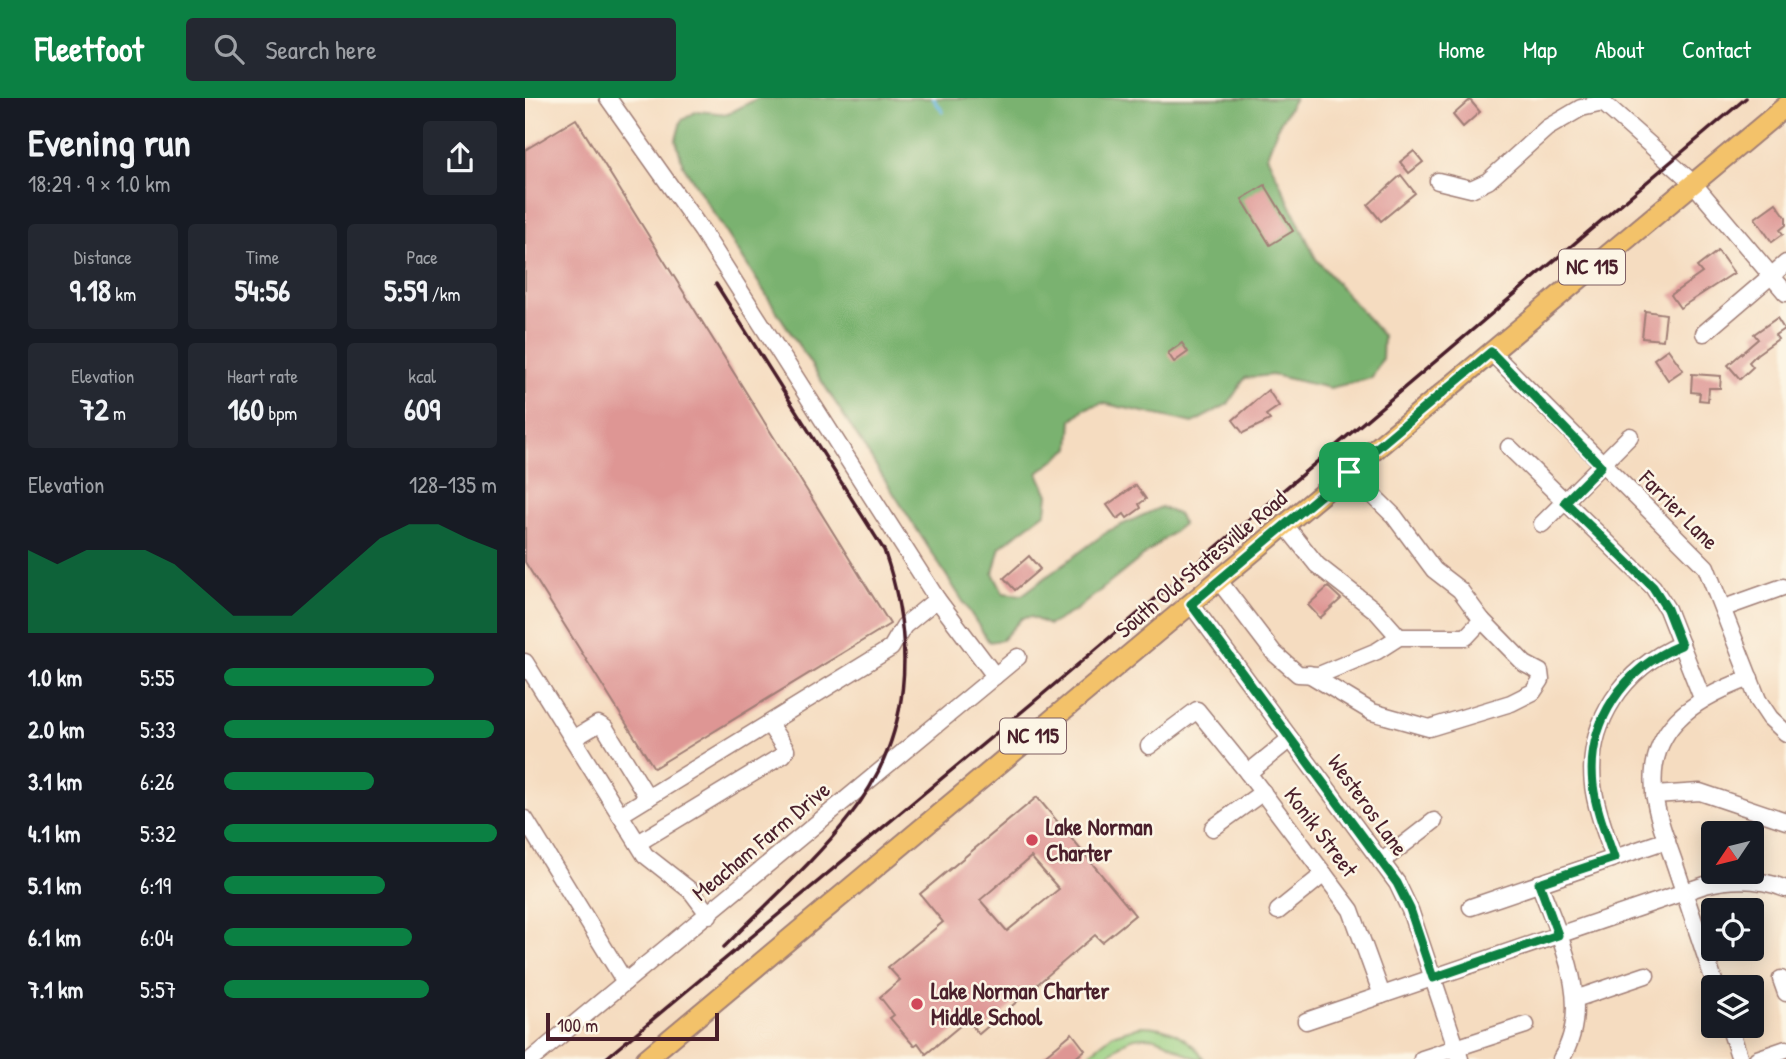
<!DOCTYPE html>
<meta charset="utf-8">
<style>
:root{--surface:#171b24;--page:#242831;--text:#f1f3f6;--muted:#9ea1a6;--accent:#0b8043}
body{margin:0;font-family:"Patrick Hand",sans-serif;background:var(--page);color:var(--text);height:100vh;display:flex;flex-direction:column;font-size:26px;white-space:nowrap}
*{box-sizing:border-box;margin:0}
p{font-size:23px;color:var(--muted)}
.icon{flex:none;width:38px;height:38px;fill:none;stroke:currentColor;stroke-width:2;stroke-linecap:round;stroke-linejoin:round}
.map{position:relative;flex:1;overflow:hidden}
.details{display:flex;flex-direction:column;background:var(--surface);width:525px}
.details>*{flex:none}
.needle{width:46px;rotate:235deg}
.controls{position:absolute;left:1176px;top:723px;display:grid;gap:14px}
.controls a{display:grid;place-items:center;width:63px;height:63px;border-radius:7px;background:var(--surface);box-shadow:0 4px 18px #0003;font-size:35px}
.scale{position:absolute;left:21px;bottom:18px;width:173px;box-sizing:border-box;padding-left:7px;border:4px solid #4a1f2b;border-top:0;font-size:19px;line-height:24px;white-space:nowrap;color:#4a1f2b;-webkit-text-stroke:5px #fcf5e5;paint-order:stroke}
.pin{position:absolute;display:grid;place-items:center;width:60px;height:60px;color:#fff;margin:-30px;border-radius:14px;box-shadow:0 4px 10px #0006}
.round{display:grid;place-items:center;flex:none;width:74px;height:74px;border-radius:7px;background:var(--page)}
.overview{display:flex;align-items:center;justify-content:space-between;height:119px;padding:0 28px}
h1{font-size:38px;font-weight:800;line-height:52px}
.metrics{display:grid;grid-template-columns:repeat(3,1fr);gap:10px;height:119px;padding:7px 28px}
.metrics div{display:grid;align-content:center;border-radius:7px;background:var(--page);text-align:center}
.metrics b{font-size:30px;font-weight:800}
.metrics small{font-size:19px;font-weight:400}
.metrics p{font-size:19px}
.chart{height:196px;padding:14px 28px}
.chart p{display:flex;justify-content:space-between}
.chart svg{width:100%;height:126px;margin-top:7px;fill:var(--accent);opacity:.7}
ul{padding:0 28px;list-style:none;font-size:23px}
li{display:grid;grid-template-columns:112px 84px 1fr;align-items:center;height:52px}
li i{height:18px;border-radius:9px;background:var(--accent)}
header{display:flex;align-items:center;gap:42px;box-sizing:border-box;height:98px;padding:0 35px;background:var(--accent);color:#fff}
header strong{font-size:33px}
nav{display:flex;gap:38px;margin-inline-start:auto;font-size:24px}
.search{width:490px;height:63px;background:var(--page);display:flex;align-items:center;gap:18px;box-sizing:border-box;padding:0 24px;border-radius:7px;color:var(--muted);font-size:26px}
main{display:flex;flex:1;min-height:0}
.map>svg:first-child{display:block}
</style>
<header>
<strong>Fleetfoot</strong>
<div class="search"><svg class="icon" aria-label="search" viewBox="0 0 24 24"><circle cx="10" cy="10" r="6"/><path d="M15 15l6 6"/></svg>Search here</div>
<nav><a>Home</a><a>Map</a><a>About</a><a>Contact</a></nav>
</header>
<main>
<section class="details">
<div class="overview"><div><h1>Evening run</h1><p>18:29 · 9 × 1.0 km</p></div><a class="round"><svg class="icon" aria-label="share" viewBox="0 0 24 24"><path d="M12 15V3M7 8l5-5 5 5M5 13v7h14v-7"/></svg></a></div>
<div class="metrics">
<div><p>Distance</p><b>9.18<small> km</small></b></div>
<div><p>Time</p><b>54:56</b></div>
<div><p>Pace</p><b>5:59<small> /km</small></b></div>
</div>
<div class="metrics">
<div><p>Elevation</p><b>72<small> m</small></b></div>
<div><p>Heart rate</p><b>160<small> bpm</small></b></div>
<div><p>kcal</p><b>609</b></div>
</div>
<div class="chart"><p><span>Elevation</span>128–135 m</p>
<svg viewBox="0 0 160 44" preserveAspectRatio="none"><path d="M0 44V15L10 20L20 15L30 15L40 15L50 20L60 29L70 38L80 38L90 38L100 29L110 20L120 11L130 6L140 6L150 11L160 15V44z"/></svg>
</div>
<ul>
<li><b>1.0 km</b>5:55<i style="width:77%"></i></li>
<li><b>2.0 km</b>5:33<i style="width:99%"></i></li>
<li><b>3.1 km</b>6:26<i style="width:55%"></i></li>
<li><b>4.1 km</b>5:32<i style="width:100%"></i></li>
<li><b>5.1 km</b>6:19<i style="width:59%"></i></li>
<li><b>6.1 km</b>6:04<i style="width:69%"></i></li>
<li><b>7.1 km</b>5:57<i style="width:75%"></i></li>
</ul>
</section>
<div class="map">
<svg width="1261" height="961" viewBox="0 0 1261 961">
<rect width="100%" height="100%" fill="#fcf5e5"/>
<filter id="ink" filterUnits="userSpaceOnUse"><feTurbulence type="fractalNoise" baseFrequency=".0143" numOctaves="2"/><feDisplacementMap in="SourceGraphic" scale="14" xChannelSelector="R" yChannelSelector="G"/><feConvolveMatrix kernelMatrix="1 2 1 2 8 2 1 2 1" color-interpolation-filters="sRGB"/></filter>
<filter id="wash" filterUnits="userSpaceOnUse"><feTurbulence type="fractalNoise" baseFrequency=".00686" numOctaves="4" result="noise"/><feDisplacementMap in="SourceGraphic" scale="28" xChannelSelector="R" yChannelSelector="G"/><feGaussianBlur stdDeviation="1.57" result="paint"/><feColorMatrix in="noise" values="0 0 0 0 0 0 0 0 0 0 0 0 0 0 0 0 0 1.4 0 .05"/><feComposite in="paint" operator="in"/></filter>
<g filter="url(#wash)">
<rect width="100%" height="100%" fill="#f5dcc0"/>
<path fill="#98cf81" stroke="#717756" stroke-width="2" d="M617,928C644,928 664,939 679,961C657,961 644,937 618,939C594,940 590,956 574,961C569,961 561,961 557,961L587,937Z"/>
<path fill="#7ab26f" stroke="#62684d" stroke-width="2" d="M233,0H770L753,28L742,58L791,161L858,238L857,261L847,280L805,290L747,277L720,280L703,306L668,325L577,305L559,311L547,322L545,350L513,375L523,397L521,414L475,449L468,475L478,495L497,497L583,433L636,409L654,417L658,426L551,512L524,527L506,519L497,520L477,542L464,544L158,67L151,42L156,23L172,13L203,16Z"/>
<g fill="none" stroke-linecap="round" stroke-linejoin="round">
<path stroke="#66b5e0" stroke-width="3.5" d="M408,0L418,14"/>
</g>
<g id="blocks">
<g fill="#de9694" fill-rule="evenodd">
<path d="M945,2L955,14L938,29L928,17Z"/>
<path d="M51,21L365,526L129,670L0,464V52Z"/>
<path d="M889,53L898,64L884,75L875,64Z"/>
<path d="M876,77L890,95L856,123L843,107Z"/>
<path d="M740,87L768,133L745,147L717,101Z"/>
<path d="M1251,105L1261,119V127L1255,132L1258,136L1247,144L1230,120Z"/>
<path d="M1193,153L1209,175L1155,210L1146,197L1177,175L1172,169Z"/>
<path d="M1120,213L1141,216L1138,242L1117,240Z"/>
<path d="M1252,220L1259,231L1250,237L1253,241L1232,256L1224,264L1228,269L1215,281L1203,267L1233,241L1229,236Z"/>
<path d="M657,245L663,254L649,264L643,255Z"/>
<path d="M1143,251L1158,272L1143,282L1129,261Z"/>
<path d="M1167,276L1196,278L1195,290H1184L1183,303L1174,302L1175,295L1166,294Z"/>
<path d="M743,292L754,308L741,317L745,322L718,335L708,322Z"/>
<path d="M611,387L621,401L614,406L616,410L602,420L599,416L592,421L582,407Z"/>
<path d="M504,458L515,471L490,492L479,480Z"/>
<path d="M803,489L816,501L795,520L783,507Z"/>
<path d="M512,699L610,817L577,844L570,837L454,936L442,922L401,956L393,945L389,948L365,920L369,917L355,899L375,882L363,869L418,824L395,796ZM506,759L534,791L482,833L455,802Z"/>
<path d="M547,935L560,952L549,961H516Z"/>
</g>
</g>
</g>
<g filter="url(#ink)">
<use href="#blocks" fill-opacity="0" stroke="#a07e76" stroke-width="2"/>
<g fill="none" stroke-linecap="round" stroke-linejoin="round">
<defs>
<g id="minor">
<path d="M83,0L177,133L412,501L470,578"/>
<path d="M913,83L946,91L963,83L1022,30L1056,10L1078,5L1168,85L1261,195"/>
<path d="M1179,235L1261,165"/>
<path d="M966,254L1181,469L1233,602L1245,620L1261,635"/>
<path d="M984,349L1128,489L1142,511L1177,600"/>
<path d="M1017,426L1105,338"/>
<path d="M760,427L792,467L851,513L874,539"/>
<path d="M694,483L749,555L773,576L794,577L852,553L874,539H941L957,522L935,492L909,472L869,418L824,374"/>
<path d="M666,506L872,785L885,812L935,961"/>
<path d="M1199,510L1258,489"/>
<path d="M0,564L120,757L166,793L184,817"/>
<path d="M784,576L847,614L904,630L986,605L1008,594L1016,582L1015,574L1000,566L957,522"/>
<path d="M48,641L73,626L80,630L123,700"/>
<path d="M624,648L672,612L723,675L826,812L857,897"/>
<path d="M723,675L765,641"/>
<path d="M1129,697L1175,694L1261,723"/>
<path d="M95,717L366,550L379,528L412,501"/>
<path d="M0,721L100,884"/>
<path d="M688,730L738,694"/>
<path d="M113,745L258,657L261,652L244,626"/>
<path d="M1089,760C1081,736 1071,712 1068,687C1061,624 1099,570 1156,546"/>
<path d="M856,764L909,723"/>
<path d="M1014,785C1034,839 1070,907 1036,961"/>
<path d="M946,809L1142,742"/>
<path d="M753,813L799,776"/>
<path d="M1256,881L1261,895"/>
<path d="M1191,889C1177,848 1164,808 1150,767C1143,746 1133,723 1130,701C1119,631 1168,601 1225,580"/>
<path d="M1050,901L1121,877"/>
<path d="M781,923L1180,787C1208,780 1234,780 1261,791"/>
<path d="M1204,928L1215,961"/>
<path d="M7,961L493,559"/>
<path d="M897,961L1001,927"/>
<path d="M1232,961L1261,951"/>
</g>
<path id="major" d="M121,961L1261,8"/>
</defs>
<use href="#minor" stroke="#a07e76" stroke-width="19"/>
<use href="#major" stroke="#a07e76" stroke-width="23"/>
<use href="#minor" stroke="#fff" stroke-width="16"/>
<use href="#major" stroke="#f3c26a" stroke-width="19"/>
<g stroke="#4a1f2b" stroke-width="3.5">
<path d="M191,186L359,452C391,544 388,639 324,719C289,764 239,808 199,849"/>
<path d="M80,961L518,596L1221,0"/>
</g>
</g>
</g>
<g fill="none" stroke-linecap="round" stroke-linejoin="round" filter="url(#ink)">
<defs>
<path id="route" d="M966,254L1076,368L1040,404L1128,489L1142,511L1156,547C1099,570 1061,624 1068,687C1071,712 1081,736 1089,760L1014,785L1033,837L908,880L885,811L872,785L666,506Z"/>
</defs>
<use href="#route" stroke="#fff" stroke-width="14"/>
<use href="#route" stroke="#0b8043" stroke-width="9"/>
</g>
<g fill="#d1495b" stroke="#fcf5e5" stroke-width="2.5">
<circle cx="507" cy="742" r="7"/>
<circle cx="392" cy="906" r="7"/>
</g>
<g text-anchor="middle" stroke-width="5" stroke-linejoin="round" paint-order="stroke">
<g fill="#fcf5e5" stroke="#7f5f63" stroke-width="2">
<rect x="1034" y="151.5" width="66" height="35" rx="5"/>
<rect x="475" y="620.5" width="66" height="35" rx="5"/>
</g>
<g font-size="21" font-weight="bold" fill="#4a1f2b">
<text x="1067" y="176">NC 115</text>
<text x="508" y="645">NC 115</text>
</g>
<g font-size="23" fill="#4a1f2b" stroke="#fcf5e5">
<text transform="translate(1154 412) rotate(45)" y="8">Farrier Lane</text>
<text transform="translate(676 466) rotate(-40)" y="8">South Old Statesville Road</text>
<text transform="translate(843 707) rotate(54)" y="8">Westeros Lane</text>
<text transform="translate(796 734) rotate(53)" y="8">Konik Street</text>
<text transform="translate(236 743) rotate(-40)" y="8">Meacham Farm Drive</text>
</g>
<g font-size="23" font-weight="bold" fill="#4a1f2b" stroke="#fcf5e5" text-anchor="start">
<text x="521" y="737">Lake Norman<tspan x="521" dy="26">Charter</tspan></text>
<text x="406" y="901">Lake Norman Charter<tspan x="406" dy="26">Middle School</tspan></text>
</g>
</g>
</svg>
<div class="controls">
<a><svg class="needle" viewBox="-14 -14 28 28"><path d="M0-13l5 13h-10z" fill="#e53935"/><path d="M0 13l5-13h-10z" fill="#9ea1a6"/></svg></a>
<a><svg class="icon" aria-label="locate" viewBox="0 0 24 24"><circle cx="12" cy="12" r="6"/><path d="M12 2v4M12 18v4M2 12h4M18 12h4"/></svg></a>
<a><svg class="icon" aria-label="layers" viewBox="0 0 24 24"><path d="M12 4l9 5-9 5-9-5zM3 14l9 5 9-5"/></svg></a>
</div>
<div class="scale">100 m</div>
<div class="pin" style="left:824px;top:374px;background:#1e9e55"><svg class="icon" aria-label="arrive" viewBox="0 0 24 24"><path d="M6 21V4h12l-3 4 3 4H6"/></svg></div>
</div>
</main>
